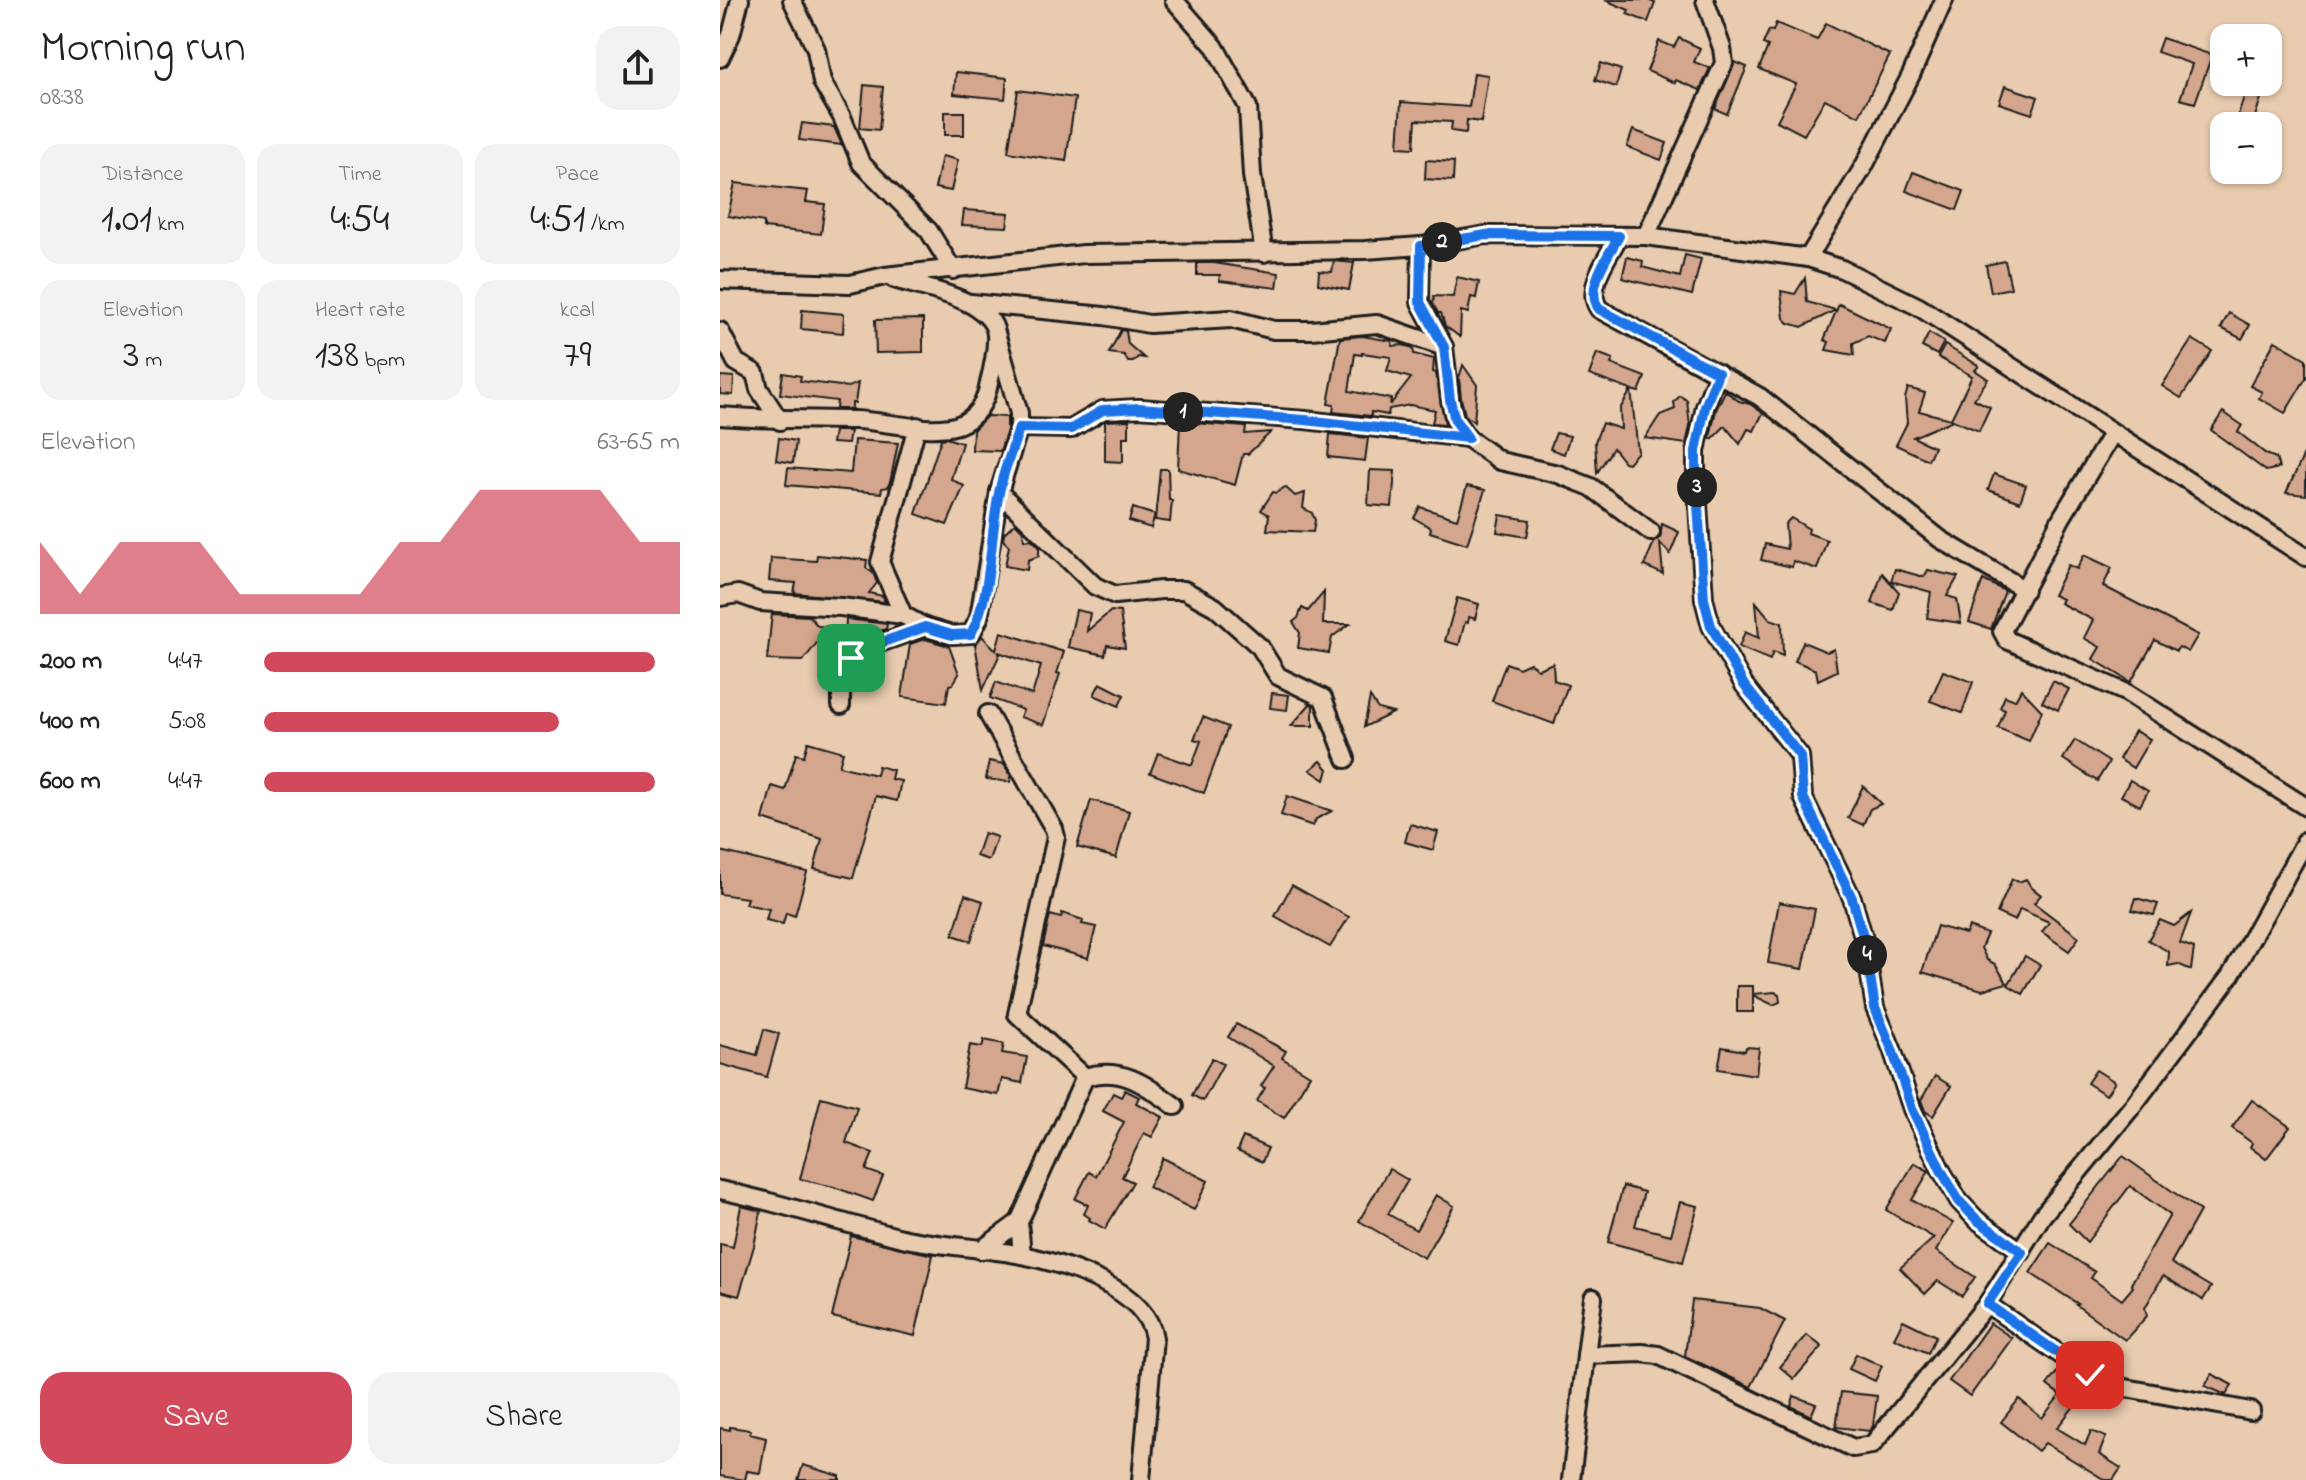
<!DOCTYPE html>
<meta charset="utf-8">
<style>
:root{--surface:#fff;--page:#f2f2f2;--text:#222;--muted:#767676;--accent:#d1495b}
body{margin:0;font-family:"Indie Flower",sans-serif;background:var(--page);color:var(--text);height:100vh;display:flex;flex-direction:column;font-size:30px;white-space:nowrap}
*{box-sizing:border-box;margin:0}
p{font-size:26px;color:var(--muted)}
.icon{flex:none;width:44px;height:44px;fill:none;stroke:currentColor;stroke-width:2;stroke-linecap:round;stroke-linejoin:round}
.map{position:relative;flex:1;overflow:hidden}
.sheet{display:flex;flex-direction:column;background:var(--surface);width:720px}
.sheet>*{flex:none}
.controls{position:absolute;left:1490px;top:24px;display:grid;gap:16px}
.controls a{display:grid;place-items:center;width:72px;height:72px;border-radius:16px;background:var(--surface);box-shadow:0 2px 6px #0004;font-size:40px}
.pin{position:absolute;display:grid;place-items:center;width:68px;height:68px;color:#fff;margin:-34px;border-radius:16px;box-shadow:0 4px 12px #0006}
.km{position:absolute;width:40px;height:40px;margin:-20px;border-radius:50%;background:#222;color:#fff;font-size:22px;line-height:40px;text-align:center}
.round{display:grid;place-items:center;flex:none;width:84px;height:84px;border-radius:24px;background:var(--page)}
.summary{display:flex;align-items:center;justify-content:space-between;height:136px;padding:0 40px}
h1{font-size:44px;font-weight:600;line-height:60px}
.stats{display:grid;grid-template-columns:repeat(3,1fr);gap:12px;height:136px;padding:8px 40px}
.stats div{display:grid;align-content:center;border-radius:20px;background:var(--page);text-align:center}
.stats b{font-size:40px;font-weight:600}
.stats small{font-size:22px;font-weight:400}
.stats p{font-size:22px}
.chart{height:224px;padding:16px 40px}
.chart p{display:flex;justify-content:space-between}
.chart svg{width:100%;height:144px;margin-top:8px;fill:var(--accent);opacity:.7}
.cta{display:flex;gap:16px;margin-top:auto;padding:16px 40px}
.cta a{flex:1;height:92px;border-radius:24px;background:var(--accent);color:#fff;font-size:32px;font-weight:600;line-height:92px;text-align:center}
.cta a+a{background:var(--page);color:var(--text)}
ul{padding:0 40px;list-style:none;font-size:26px}
li{display:grid;grid-template-columns:128px 96px 1fr;align-items:center;height:60px}
li i{height:20px;border-radius:10px;background:var(--accent)}
main{display:flex;flex:1;min-height:0}
.map>svg:first-child{display:block}
</style>
<main>
<section class="sheet">
<div class="summary"><div><h1>Morning run</h1><p>08:38</p></div><a class="round"><svg class="icon" aria-label="share" viewBox="0 0 24 24"><path d="M12 15V3M7 8l5-5 5 5M5 13v7h14v-7"/></svg></a></div>
<div class="stats">
<div><p>Distance</p><b>1.01<small> km</small></b></div>
<div><p>Time</p><b>4:54</b></div>
<div><p>Pace</p><b>4:51<small> /km</small></b></div>
</div>
<div class="stats">
<div><p>Elevation</p><b>3<small> m</small></b></div>
<div><p>Heart rate</p><b>138<small> bpm</small></b></div>
<div><p>kcal</p><b>79</b></div>
</div>
<div class="chart"><p><span>Elevation</span>63–65 m</p>
<svg viewBox="0 0 160 44" preserveAspectRatio="none"><path d="M0 44V22L10 38L20 22L30 22L40 22L50 38L60 38L70 38L80 38L90 22L100 22L110 6L120 6L130 6L140 6L150 22L160 22V44z"/></svg>
</div>
<ul>
<li><b>200 m</b>4:47<i style="width:94%"></i></li>
<li><b>400 m</b>5:08<i style="width:71%"></i></li>
<li><b>600 m</b>4:47<i style="width:94%"></i></li>
</ul>
<div class="cta"><a>Save</a><a>Share</a></div>
</section>
<div class="map">
<svg width="1586" height="1480" viewBox="0 0 1586 1480">
<rect width="100%" height="100%" fill="#e9ccb0"/>
<filter id="ink" filterUnits="userSpaceOnUse"><feTurbulence type="fractalNoise" baseFrequency=".0125" numOctaves="2"/><feDisplacementMap in="SourceGraphic" scale="16" xChannelSelector="R" yChannelSelector="G"/><feConvolveMatrix kernelMatrix="1 2 1 2 8 2 1 2 1" color-interpolation-filters="sRGB"/></filter>
<g filter="url(#ink)">
<g fill="#d4a68d" stroke="#1c1c1c" stroke-width="2" fill-rule="evenodd">
<path d="M885,0H928L935,3L928,22L907,14L909,10Z"/>
<path d="M1056,23L1097,40L1106,23L1170,55L1139,116L1105,99L1084,135L1057,121L1076,84L1039,69L1048,46L1043,44L1049,30L1053,31Z"/>
<path d="M959,38L980,48L974,62L990,68L980,90L956,80L955,83L927,71L939,41L954,47Z"/>
<path d="M1442,38L1492,55L1475,103L1460,99L1472,64L1437,52Z"/>
<path d="M1015,62L1027,67L1007,114L995,109Z"/>
<path d="M881,63L901,70L896,87L875,80Z"/>
<path d="M236,72L287,78L285,99L234,94Z"/>
<path d="M754,73L768,75L761,122L747,120L746,133L731,131L732,122L696,120L694,148L678,147L681,102L749,107Z"/>
<path d="M1529,82H1546L1534,120L1518,115Z"/>
<path d="M144,85L163,87L159,130L140,128Z"/>
<path d="M1285,86L1318,97L1312,114L1279,103Z"/>
<path d="M298,90L355,98L346,161L288,152Z"/>
<rect x="225" y="112" width="19" height="23"/>
<path d="M82,123L114,127L122,145L79,140Z"/>
<path d="M913,130L947,143L941,160L907,147Z"/>
<path d="M222,156L238,160L231,191L215,188Z"/>
<path d="M706,160L734,162L733,181L705,179Z"/>
<path d="M1193,172L1244,191L1237,210L1186,191Z"/>
<path d="M15,183L88,191L86,202L105,204L101,234L44,228V222L8,216Z"/>
<path d="M244,210L289,213L287,227L242,225Z"/>
<path d="M965,255L981,259L972,295L902,278L907,257L923,261L922,267L960,277Z"/>
<path d="M614,261L634,263L629,290L598,284L599,271L612,272Z"/>
<path d="M1285,261L1291,288L1271,292L1266,265Z"/>
<path d="M477,263H494L559,273L557,288L499,281L500,275H477Z"/>
<path d="M737,277L759,282L756,298L751,297L748,313L741,311L740,337L725,326L721,313H718L713,304L714,296L733,297Z"/>
<path d="M1085,278L1087,302L1116,310L1082,327L1069,323L1064,318L1061,291L1075,294Z"/>
<path d="M1119,304L1171,329L1165,343L1148,336L1133,343L1134,355L1106,350L1109,342L1104,340Z"/>
<path d="M82,310L124,314L123,333L81,329Z"/>
<path d="M1509,313L1530,325L1522,339L1501,328Z"/>
<path d="M203,319V352L156,353L155,320Z"/>
<path d="M401,330L406,331L408,344L424,358L418,357L413,362H408L404,355L389,353Z"/>
<path d="M1209,333L1224,342L1217,355L1202,347Z"/>
<path d="M642,336L672,341V346L683,345L693,348L694,354L714,359L713,372L716,373L725,424L712,423L715,410L690,405L669,409L668,415L651,412V416L613,412L614,405L608,404L620,338ZM642,353L671,357L667,371L691,378L670,405L671,399L629,391L635,354L642,355Z"/>
<path d="M1472,339L1492,351L1461,398L1442,386Z"/>
<path d="M1555,341L1586,359V378L1565,413L1539,398L1542,392L1530,386Z"/>
<path d="M1225,345L1259,366L1255,370L1268,379L1254,399L1270,407L1259,431L1233,420L1193,437L1214,447L1208,460L1176,445L1187,423L1185,398L1188,388L1205,393L1199,411L1231,419L1252,376L1218,357Z"/>
<path d="M877,353L893,359L891,364L925,377L919,392L911,390L918,452L908,463L904,462L893,448L877,473L875,442L882,423L901,429L900,409L911,390L869,375Z"/>
<path d="M743,365L757,385L754,422L745,415L741,398L739,378Z"/>
<path d="M63,373L81,376L80,381L128,387L138,383L135,403H132V409H116L117,401L60,394Z"/>
<path d="M0,376L14,377L13,395L0,394Z"/>
<path d="M1005,391L1019,401L1030,404L1043,413L1034,431L1028,429L1020,444L1005,426L992,439L990,437L996,410Z"/>
<path d="M960,396L967,400L970,426L966,444L925,438L940,415L955,409L954,402Z"/>
<path d="M1503,412L1522,425L1518,432L1546,454L1556,458L1559,468L1546,471L1491,430Z"/>
<path d="M267,416L287,417V430L280,451L252,450L253,430Z"/>
<path d="M409,420V437H403V462L385,461V421Z"/>
<path d="M460,422L526,427L525,434L551,432L528,454H523L515,485L458,469Z"/>
<path d="M114,431H130L128,444L112,443Z"/>
<path d="M836,433L850,436L844,454L830,449Z"/>
<path d="M610,434L648,438L645,461L608,457Z"/>
<path d="M59,438L76,441L73,463L56,460Z"/>
<path d="M226,438L242,443L231,479L244,486L227,525L196,514L221,439Z"/>
<path d="M134,440L178,443L171,478L168,487L162,488L161,493L66,485L68,468L131,473Z"/>
<path d="M1586,450V495L1566,493Z"/>
<path d="M440,469H448L449,500H452L450,522L435,520Z"/>
<path d="M650,470L675,471L672,507L648,505Z"/>
<path d="M1274,474L1306,485L1300,502L1268,490Z"/>
<path d="M747,486L765,490L747,544L710,532L711,528L694,518L700,507L737,519Z"/>
<path d="M565,487L575,496L585,493L583,508L592,513L595,520L593,532L547,530L549,515L541,510L553,492L556,493Z"/>
<path d="M413,508L435,515L431,528L409,521Z"/>
<path d="M780,515L810,520L807,537L777,532Z"/>
<path d="M1071,518L1089,529L1088,533L1107,540L1097,569L1073,561L1072,567L1041,560L1045,544L1067,549L1065,524Z"/>
<path d="M295,523L303,531L304,540L311,539L319,546V556L308,560L307,570L285,566L289,546L283,540L284,533Z"/>
<path d="M942,524L959,532L950,554L940,543L943,574L924,566L934,542L940,538Z"/>
<path d="M97,555L147,560L146,568L153,573L157,583L149,593L163,596L165,602L74,593L76,583L49,581L51,558L96,561Z"/>
<path d="M1364,555L1392,568L1383,586L1478,635L1468,652L1459,647L1456,651L1435,640L1411,682L1373,659L1380,647L1364,638L1373,620L1340,603L1342,599L1333,595L1348,565L1357,569Z"/>
<path d="M1175,569L1204,577L1208,570L1238,577L1227,596L1237,599L1241,623L1207,618L1211,592L1171,581Z"/>
<path d="M1162,573L1179,592L1173,610L1152,603Z"/>
<path d="M1263,580L1285,591L1271,629L1249,622Z"/>
<path d="M604,592L603,624H630L612,637L609,653L578,648L580,633L573,622L578,618L582,608L588,611Z"/>
<path d="M737,598L759,604L755,619L749,617L748,623L745,622L739,645L725,641Z"/>
<path d="M1036,602L1050,619L1062,623L1063,656L1053,652L1050,660L1019,647L1025,632L1039,638Z"/>
<path d="M356,610L370,613L367,631L391,611L400,612L405,648L387,645L385,655L348,647Z"/>
<path d="M52,614L89,616L98,626L109,627L83,661L47,660Z"/>
<path d="M126,619L167,624L166,629L152,634L142,633L140,640L125,638Z"/>
<path d="M281,632L344,652L337,673L340,674L323,725L300,717L303,710L270,698L276,682L312,695L321,666L278,652L280,654L263,690L255,644L262,636L276,650Z"/>
<path d="M205,639L229,646L239,674L233,684L229,685L226,703L182,697L190,644Z"/>
<path d="M1083,642L1107,652L1114,649L1117,671L1098,680L1096,670L1075,661Z"/>
<path d="M786,663L799,668L810,663L818,669L833,663L834,680L848,685L834,724L772,701Z"/>
<path d="M1223,671L1253,682L1242,713L1210,701Z"/>
<path d="M1333,681L1349,689L1338,710L1322,702Z"/>
<path d="M380,683L404,695L399,706L374,695Z"/>
<path d="M1301,689L1322,711L1309,741L1278,728L1285,710L1280,708L1285,696L1295,700Z"/>
<path d="M552,693L569,695L567,710L550,708Z"/>
<path d="M650,697L658,709L673,713L644,727Z"/>
<path d="M590,704L593,705V726H571Z"/>
<path d="M483,717L508,727L484,793L430,773L438,753L472,765L481,741L474,739Z"/>
<path d="M1415,731L1430,739L1413,768L1399,759Z"/>
<path d="M1355,740L1389,762L1377,781L1343,759Z"/>
<path d="M88,742L123,752L119,766L156,775L158,766L173,770L171,779L181,781L177,801L156,796L133,878L94,869L102,839L43,819L52,786L65,790L76,754L84,756Z"/>
<path d="M269,761L284,764L291,776L290,782L266,779Z"/>
<path d="M601,761L608,769L605,780L590,770Z"/>
<path d="M1410,780L1428,791L1420,806L1401,796Z"/>
<path d="M1143,786L1161,804L1150,809L1143,825L1128,818Z"/>
<path d="M567,796L612,811L596,819L593,826L561,815Z"/>
<path d="M371,800L409,811L396,858L357,847Z"/>
<path d="M690,824L718,832L713,850L685,842Z"/>
<path d="M264,833L277,837L269,860L256,856Z"/>
<path d="M0,851L87,872L75,916L66,913L63,924L46,920L49,909L25,904L27,898L0,894Z"/>
<path d="M1292,879L1299,882L1306,879L1311,887L1321,895L1314,903L1359,937L1349,951L1322,932L1329,922L1300,909L1295,921L1277,913Z"/>
<path d="M572,885L629,917L610,947L555,916Z"/>
<path d="M245,895L263,901L251,941L233,935Z"/>
<path d="M1416,898L1438,904L1434,915L1412,910Z"/>
<path d="M1059,902L1095,909L1083,969L1048,963Z"/>
<path d="M342,913L363,920L362,924L376,927L368,958L323,946L330,915L341,918Z"/>
<path d="M1471,913L1460,943L1474,948L1471,970L1458,964L1448,966L1449,952L1428,940L1440,920L1454,926Z"/>
<path d="M1217,926L1246,934L1249,927L1267,934L1261,948L1267,960L1275,964L1287,983L1262,990L1202,972Z"/>
<path d="M1305,956L1320,965L1303,994L1288,985Z"/>
<path d="M1017,986H1033V994L1055,992L1059,994L1060,1002L1053,1005L1033,995V1012H1017Z"/>
<path d="M516,1024L566,1051L562,1058L590,1075L564,1118L537,1101L545,1088L541,1086L554,1066L508,1037Z"/>
<path d="M44,1029L59,1034L47,1077L0,1064V1045L37,1055Z"/>
<path d="M264,1040L284,1044L282,1053L307,1057L302,1083L282,1079L278,1095L242,1088L250,1045L262,1047Z"/>
<path d="M1002,1047L1025,1051L1026,1047L1039,1048L1036,1075L998,1069Z"/>
<path d="M492,1058L503,1064L483,1101L472,1095Z"/>
<path d="M1376,1070L1395,1082L1386,1095L1367,1083Z"/>
<path d="M1215,1076L1231,1086L1213,1116L1205,1111L1201,1100Z"/>
<path d="M405,1090L419,1097L416,1103L443,1117L432,1137L424,1133L402,1177L413,1182L385,1229L369,1220L370,1218L364,1214L368,1205L355,1199L369,1172L376,1176L404,1122L383,1111L393,1093L401,1097Z"/>
<path d="M101,1097L137,1107L126,1143L153,1153L146,1170L163,1176L153,1201L114,1187L80,1179Z"/>
<path d="M1532,1100L1570,1127L1546,1159L1530,1147L1532,1143L1512,1128Z"/>
<path d="M523,1137L548,1148L542,1162L517,1151Z"/>
<path d="M1403,1156L1480,1211L1451,1263L1491,1287L1483,1300L1443,1276L1425,1308L1427,1316L1405,1340L1356,1305L1358,1304L1310,1273L1330,1243L1375,1272L1371,1278L1402,1300L1413,1287L1411,1284L1450,1215L1410,1186L1367,1242L1349,1224Z"/>
<path d="M443,1158L488,1181L474,1210L428,1187Z"/>
<path d="M1194,1163L1209,1171L1192,1200L1233,1223L1216,1251L1255,1277L1242,1296L1218,1281L1205,1294L1180,1268L1214,1238L1166,1210Z"/>
<path d="M669,1169L688,1180L668,1214L696,1230L716,1195L734,1206L704,1258L639,1221Z"/>
<path d="M903,1186L924,1192L915,1226L951,1235L960,1202L978,1206L963,1262L888,1242Z"/>
<path d="M21,1206L41,1211L34,1246L19,1296L0,1291V1244L13,1247Z"/>
<path d="M131,1236L213,1255L195,1336L112,1317Z"/>
<path d="M972,1300L1040,1308L1065,1321L1031,1387L965,1356Z"/>
<path d="M1183,1320L1216,1336L1208,1353L1174,1338Z"/>
<path d="M1270,1323L1292,1338L1250,1396L1229,1381Z"/>
<path d="M1087,1335L1102,1347L1074,1379L1060,1367Z"/>
<path d="M1136,1354L1162,1366L1155,1381L1129,1369Z"/>
<path d="M1339,1370L1366,1391L1337,1428L1365,1445L1371,1431L1386,1437L1379,1454L1401,1468L1393,1480H1385L1325,1443L1318,1451L1281,1422L1299,1399L1322,1418L1340,1395L1327,1385Z"/>
<path d="M1492,1374L1512,1385L1506,1395L1485,1386Z"/>
<path d="M1121,1392L1157,1396L1153,1426L1149,1431L1116,1427Z"/>
<path d="M1074,1396L1096,1404L1091,1416L1071,1406Z"/>
<path d="M10,1427L31,1430L30,1434L46,1438L40,1473L27,1471L25,1480L0,1476V1428L10,1430Z"/>
<path d="M83,1465L120,1476V1480H78Z"/>
</g>
<g fill="none" stroke-linecap="round" stroke-linejoin="round">
<defs>
<g id="minor">
<path d="M72,0L96,49L102,82L122,117L141,163L209,231L233,270"/>
<path d="M454,0L495,47L528,107L532,175L544,253"/>
<path d="M0,58L11,35L20,0"/>
<path d="M899,236C889,256 864,288 879,309L1040,397L1220,539L1305,590"/>
<path d="M926,236L1004,63L1002,48L985,0"/>
<path d="M701,246L700,302L724,347L730,400L735,420L748,438L780,461L838,474L871,487L931,532"/>
<path d="M1088,258L1144,166L1191,75L1224,0"/>
<path d="M0,280L130,284L165,276L364,254L645,250L701,246L766,235L926,236L1088,258L1122,269L1199,307L1586,557"/>
<path d="M251,303L384,316L429,324L511,319L554,330H591L657,324L724,347"/>
<path d="M0,331L16,362L35,373L39,389L60,421"/>
<path d="M998,373L985,407L976,451V473L984,599L991,626L1024,685L1080,756L1083,797L1132,898L1145,943L1155,1008L1172,1049L1192,1109L1221,1170L1239,1201L1257,1220L1302,1252"/>
<path d="M0,416C45,420 89,419 135,420C165,421 210,434 238,425C257,418 266,401 269,383C273,367 277,350 276,334C272,299 202,288 174,279"/>
<path d="M299,428L351,429L383,410L419,408L585,420L748,438"/>
<path d="M1392,434L1342,517L1282,631L1287,640L1407,693L1586,807"/>
<path d="M279,492L375,586L395,595L441,590H464L495,607L540,647L558,676L603,698L626,759"/>
<path d="M0,597L18,594L40,602L121,607L183,615L205,627"/>
<path d="M183,615L160,562L197,426"/>
<path d="M121,705V680L131,658L149,647L205,627L232,635L251,634L259,618L279,492L299,428V413L276,333"/>
<path d="M268,714L334,829L336,837L297,1014L365,1077L299,1222L302,1255"/>
<path d="M365,1077C402,1066 426,1085 455,1106"/>
<path d="M0,1190C61,1203 121,1223 182,1238C222,1247 263,1247 302,1255C345,1264 427,1289 434,1338L421,1480"/>
<path d="M261,1250L299,1222"/>
<path d="M1267,1304L1370,1375L1395,1386L1531,1411"/>
<path d="M866,1355L922,1353L938,1355L1133,1448L1152,1445L1267,1304L1322,1216L1415,1103L1511,975L1586,840"/>
<path d="M851,1480L873,1298"/>
</g>
</defs>
<use href="#minor" stroke="#1c1c1c" stroke-width="22"/>
<use href="#minor" stroke="#e9ccb0" stroke-width="16"/>
</g>
</g>
<g fill="none" stroke-linecap="round" stroke-linejoin="round" filter="url(#ink)">
<defs>
<path id="route" d="M131,658L149,647L205,627L232,635L251,634C273,591 269,540 279,493C283,471 293,449 299,428L351,429L383,410L419,408L585,420L748,438L735,420L730,400L724,347L700,302L701,246L766,235L899,236C889,255 864,288 879,309L998,373L985,407L976,451V473L984,599L991,626L1024,685L1080,756L1083,797L1132,898L1145,943L1155,1008L1172,1049L1192,1109L1221,1170L1239,1201L1257,1220L1302,1252L1267,1304L1370,1375"/>
</defs>
<use href="#route" stroke="#fff" stroke-width="16"/>
<use href="#route" stroke="#1a73e8" stroke-width="10"/>
</g>
</svg>
<div class="controls">
<a>+</a>
<a>−</a>
</div>
<div class="pin" style="left:131px;top:658px;background:#1e9e55"><svg class="icon" aria-label="arrive" viewBox="0 0 24 24"><path d="M6 21V4h12l-3 4 3 4H6"/></svg></div>
<div class="pin" style="left:1370px;top:1375px;background:#d93025"><svg class="icon" aria-label="check" viewBox="0 0 24 24"><path d="M5 12l5 5 9-10"/></svg></div>
<b class="km" style="left:463px;top:412px">1</b>
<b class="km" style="left:722px;top:242px">2</b>
<b class="km" style="left:977px;top:487px">3</b>
<b class="km" style="left:1147px;top:955px">4</b>
</div>
</main>
